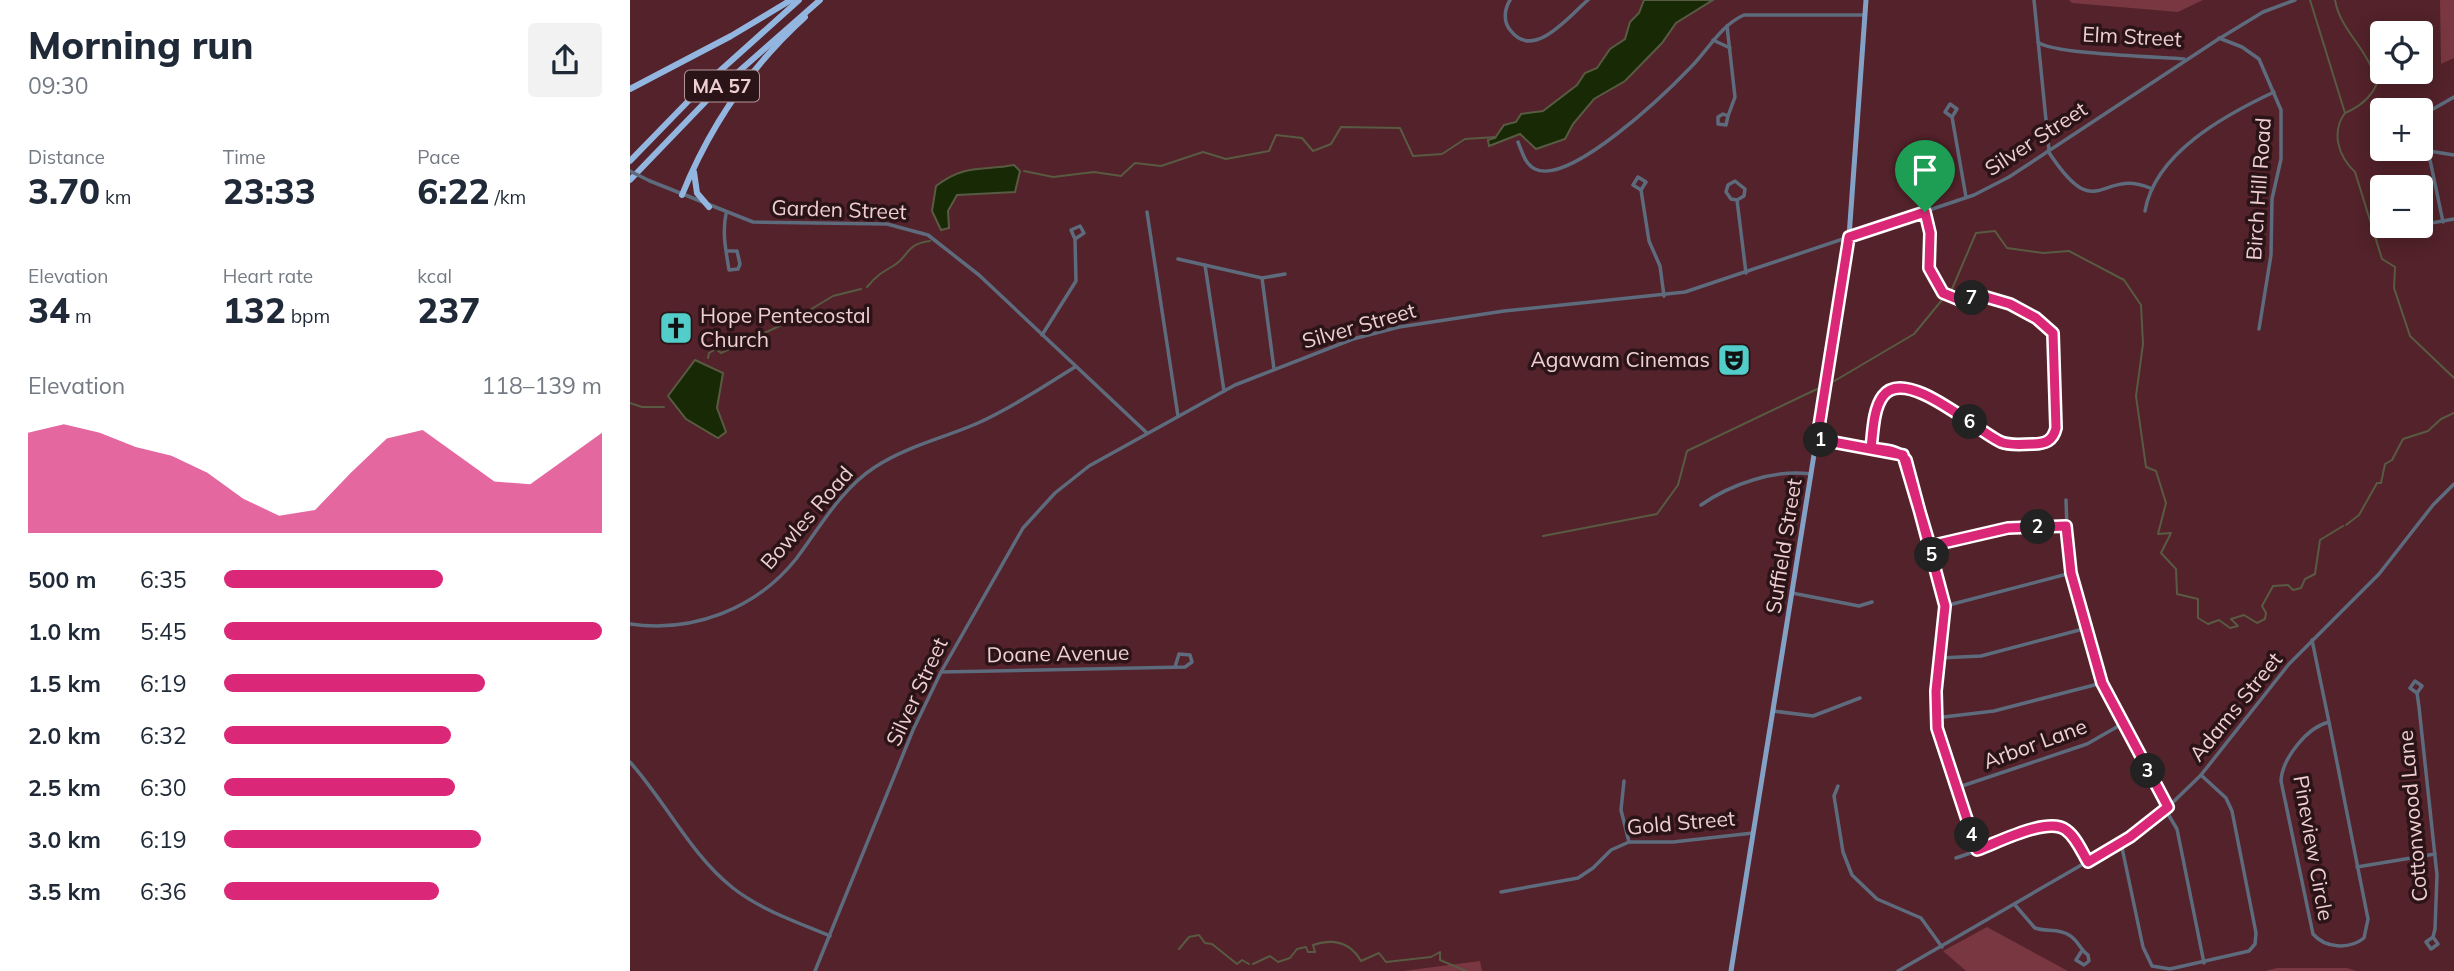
<!DOCTYPE html>
<meta charset="utf-8">
<style>
:root{--surface:#fff;--page:#f2f2f3;--text:#1f2937;--muted:#747a83;--accent:#db2777}
body{margin:0;font-family:Mulish,sans-serif;background:var(--page);color:var(--text);height:100vh;display:flex;flex-direction:column;font-size:26px;white-space:nowrap}
*{box-sizing:border-box;margin:0}
p{font-size:23px;color:var(--muted)}
.icon{flex:none;width:38px;height:38px;fill:none;stroke:currentColor;stroke-width:2;stroke-linecap:round;stroke-linejoin:round}
.map{position:relative;flex:1;overflow:hidden}
.details{display:flex;flex-direction:column;background:var(--surface);width:630px}
.details>*{flex:none}
.controls{position:absolute;left:1740px;top:21px;display:grid;gap:14px}
.controls a{display:grid;place-items:center;width:63px;height:63px;border-radius:7px;background:var(--surface);box-shadow:0 4px 18px #0003;font-size:35px}
.pin{position:absolute;display:grid;place-items:center;width:60px;height:60px;color:#fff;margin:-72px -30px;border-radius:50% 50% 50% 0;rotate:-45deg;box-shadow:0 0 7px #0007}
.pin .icon{rotate:45deg}
.km{position:absolute;width:35px;height:35px;margin:-18px;border-radius:50%;background:#222;color:#fff;font-size:19px;line-height:35px;text-align:center}
.round{display:grid;place-items:center;flex:none;width:74px;height:74px;border-radius:7px;background:var(--page)}
.summary{display:flex;align-items:center;justify-content:space-between;height:119px;padding:0 28px}
h1{font-size:38px;font-weight:800;line-height:52px}
.figures{display:grid;grid-template-columns:repeat(3,1fr);gap:10px;height:119px;padding:7px 28px}
.figures div{display:grid;align-content:center}
.figures b{font-size:35px;font-weight:800}
.figures small{font-size:19px;font-weight:400}
.figures p{font-size:19px}
.chart{height:196px;padding:14px 28px}
.chart p{display:flex;justify-content:space-between}
.chart svg{width:100%;height:126px;margin-top:7px;fill:var(--accent);opacity:.7}
ul{padding:0 28px;list-style:none;font-size:23px}
li{display:grid;grid-template-columns:112px 84px 1fr;align-items:center;height:52px}
li i{height:18px;border-radius:9px;background:var(--accent)}
main{display:flex;flex:1;min-height:0}
.map>svg:first-child{display:block}
</style>
<main>
<section class="details">
<div class="summary"><div><h1>Morning run</h1><p>09:30</p></div><a class="round"><svg class="icon" aria-label="share" viewBox="0 0 24 24"><path d="M12 15V3M7 8l5-5 5 5M5 13v7h14v-7"/></svg></a></div>
<div class="figures">
<div><p>Distance</p><b>3.70<small> km</small></b></div>
<div><p>Time</p><b>23:33</b></div>
<div><p>Pace</p><b>6:22<small> /km</small></b></div>
</div>
<div class="figures">
<div><p>Elevation</p><b>34<small> m</small></b></div>
<div><p>Heart rate</p><b>132<small> bpm</small></b></div>
<div><p>kcal</p><b>237</b></div>
</div>
<div class="chart"><p><span>Elevation</span>118–139 m</p>
<svg viewBox="0 0 160 44" preserveAspectRatio="none"><path d="M0 44V9L10 6L20 9L30 14L40 17L50 23L60 32L70 38L80 36L90 23L100 11L110 8L120 17L130 26L140 27L150 18L160 9V44z"/></svg>
</div>
<ul>
<li><b>500 m</b>6:35<i style="width:58%"></i></li>
<li><b>1.0 km</b>5:45<i style="width:100%"></i></li>
<li><b>1.5 km</b>6:19<i style="width:69%"></i></li>
<li><b>2.0 km</b>6:32<i style="width:60%"></i></li>
<li><b>2.5 km</b>6:30<i style="width:61%"></i></li>
<li><b>3.0 km</b>6:19<i style="width:68%"></i></li>
<li><b>3.5 km</b>6:36<i style="width:57%"></i></li>
</ul>
</section>
<div class="map">
<svg width="1824" height="971" viewBox="0 0 1824 971">
<rect width="100%" height="100%" fill="#53222a"/>
<g fill="#793741">
<path d="M1439,0H1573L1548,12L1442,3Z"/>
<path d="M1810,0H1824V58L1811,64Z"/>
<path d="M1357,927L1438,971H1336L1313,951Z"/>
<path d="M850,961L852,971H773Z"/>
<path d="M1647,968H1717L1727,971H1635Z"/>
</g>
<g fill="#172905" stroke="#585b42" stroke-width="2">
<path d="M1014,0H1083L1046,23L1032,43L995,81L964,99L943,124L935,139L906,149L890,134L859,146L858,140L865,138L874,125L886,122L891,114L913,111L947,85L955,73L967,68L980,49L995,39L1000,22L1009,13Z"/>
<path d="M384,165L390,171L385,192L327,195L318,211L319,228L311,230L302,211L306,186C334,164 352,171 384,165Z"/>
<path d="M65,360L93,373L87,408L96,432L88,438L56,419L38,396Z"/>
</g>
<g fill="none" stroke-linecap="round" stroke-linejoin="round">
<g stroke="#585b42" stroke-width="2">
<path d="M1680,0L1715,113C1701,132 1708,156 1725,172L1752,259L1765,267L1764,288L1780,336L1824,378"/>
<path d="M1705,0C1710,28 1732,44 1742,69L1749,73C1748,92 1732,106 1715,113"/>
<path d="M394,171L423,177L464,172L491,176L505,163L531,166L573,152L596,159L639,151L646,135L672,138L683,151L701,144L711,127L770,128L783,156L812,154L835,139L866,137"/>
<path d="M237,287C246,276 251,273 263,266C279,257 275,244 300,241"/>
<path d="M1322,289L1346,233L1365,231L1377,248L1413,253L1439,251L1494,280L1511,305L1513,344L1506,396L1516,467L1526,471L1536,503L1528,534L1541,533L1531,553L1546,569L1547,594L1568,599V618L1578,624L1589,620L1600,628L1608,626L1601,619L1614,615L1627,623L1635,619L1636,613L1632,606L1643,586L1658,585L1663,590L1671,588L1675,579L1685,574L1690,540L1713,526"/>
<path d="M163,320L203,296L231,289"/>
<path d="M78,358L79,353L86,349L91,353L158,322"/>
<path d="M1201,383L1284,334L1312,300"/>
<path d="M0,403L12,407H34"/>
<path d="M1716,525L1729,515L1747,483H1751L1755,464L1762,460L1773,439L1798,431L1811,419L1824,413"/>
<path d="M913,536L1027,514L1048,485L1057,451L1187,389"/>
<path d="M549,949L559,937L569,935L575,943L582,944L607,964L612,960L619,964"/>
<path d="M623,964L640,956L648,962L660,958L667,949L676,947L678,952H685L683,945C704,938 720,942 731,961L749,953L756,962L801,957L810,952V960L836,971"/>
</g>
<g stroke="#5d6b7d" stroke-width="3.5">
<path d="M880,0C874,10 873,22 881,31C904,61 940,15 958,0"/>
<path d="M1404,0L1419,150"/>
<path d="M1097,26L1105,97L1098,116L1093,114L1088,117V124L1096,125L1098,116"/>
<path d="M1589,38L1612,47L1629,59L1651,110V159L1642,199L1641,255L1629,329"/>
<path d="M1083,40L1100,48"/>
<path d="M1408,42C1421,54 1530,57 1554,59"/>
<path d="M1786,100L1790,110"/>
<path d="M1790,112L1813,222"/>
<path d="M1791,116L1824,97"/>
<path d="M1322,117L1327,109L1320,104L1315,112L1322,117L1336,197"/>
<path d="M888,142C892,152 895,164 905,169C940,186 1037,92 1061,67C1078,50 1091,25 1114,15H1235"/>
<path d="M1418,151C1468,228 1469,167 1520,188"/>
<path d="M1799,151L1824,155"/>
<path d="M20,181L123,222L257,224L298,235L349,275L517,433"/>
<path d="M1011,190L1003,185L1008,177L1016,182L1011,190L1019,241L1030,266L1034,296"/>
<path d="M1107,200L1101,199L1096,192L1098,185L1105,181L1115,189L1114,196L1107,200L1116,273"/>
<path d="M1515,211C1525,153 1595,115 1644,92"/>
<path d="M517,212L548,416"/>
<path d="M1790,225L1824,219"/>
<path d="M96,251H107L110,264L108,269L99,270C96,251 92,233 96,214"/>
<path d="M548,259L632,278L644,369"/>
<path d="M575,265L594,391"/>
<path d="M632,278L655,274"/>
<path d="M412,335L446,281L445,239L441,230L450,226L454,233L445,239"/>
<path d="M1187,439L1268,453L1277,461L1315,606L1306,723L1347,850"/>
<path d="M1241,448C1243,433 1243,409 1253,396C1276,365 1349,433 1371,442C1383,447 1402,445 1414,443L1425,432L1423,333C1409,315 1380,299 1357,297C1332,294 1316,309 1302,276C1294,256 1301,233 1295,212"/>
<path d="M1436,500L1438,557L1472,683L1538,807"/>
<path d="M1071,505C1101,484 1145,469 1181,474"/>
<path d="M1300,546L1378,528L1436,526"/>
<path d="M1162,593L1229,606L1242,602"/>
<path d="M1315,606L1441,573"/>
<path d="M0,624C63,633 126,609 166,559C191,526 210,490 245,467C277,446 314,438 348,423C382,408 414,386 445,367"/>
<path d="M1682,640L1699,722C1677,727 1652,759 1651,781L1683,934C1695,948 1719,950 1734,938L1738,919L1699,722"/>
<path d="M1310,658L1351,656L1457,628"/>
<path d="M311,672L555,667L562,662L560,655L549,654L545,667"/>
<path d="M1787,693L1792,686L1785,681L1780,688L1787,693L1789,707L1807,875L1805,929L1803,937L1796,942L1801,949L1808,944L1803,937"/>
<path d="M1143,711L1183,716L1230,698"/>
<path d="M1305,718L1364,711L1472,683"/>
<path d="M0,762C36,802 60,854 103,888C131,910 167,922 200,936"/>
<path d="M994,781L991,810L999,842"/>
<path d="M1208,786L1204,796L1213,852L1222,875L1247,899L1291,918L1312,947"/>
<path d="M1326,788L1457,744L1492,724"/>
<path d="M1535,809L1547,829L1574,963"/>
<path d="M1491,843L1513,947L1522,966L1540,969L1619,951L1625,944L1626,933L1602,811L1596,798L1571,775"/>
<path d="M1326,858L1422,825L1438,832L1458,862"/>
<path d="M1727,867L1805,854"/>
<path d="M871,892L948,878L963,868L981,850L999,842H1043L1123,833"/>
<path d="M1385,905L1405,928C1416,932 1429,928 1439,935C1449,941 1450,950 1458,955L1459,961L1454,965L1446,960L1451,952"/>
<path d="M185,971L283,730L311,672L393,528L425,493L459,466L605,385L723,339L769,327L874,311L1055,292L1344,195L1379,177L1587,40L1633,12L1665,0"/>
<path d="M1268,971L1500,837L1538,807L1571,775L1659,664L1749,574L1803,505L1824,484"/>
</g>
<path stroke="#83a1c4" stroke-width="5" d="M1101,971L1219,237L1236,0"/>
<g stroke="#92b6e0" stroke-width="6">
<path d="M0,89L101,36L161,0"/>
<path d="M0,161L72,87L169,0"/>
<path d="M64,172L67,193L79,207"/>
<path d="M0,180L81,96L190,0"/>
<path d="M52,195C79,128 121,66 175,17"/>
</g>
<path stroke="#5d6b7d" stroke-width="3.5" d="M0,171L20,181"/>
</g>
<g fill="none" stroke-linecap="round" stroke-linejoin="round">
<defs>
<path id="route" d="M1295,212L1219,237L1187,439L1273,455L1300,546L1378,528L1436,526L1441,573L1472,683L1538,807L1500,837L1458,862C1452,852 1446,837 1436,830C1418,816 1367,843 1347,850L1307,728L1306,691L1315,606L1276,460C1269,450 1253,450 1241,448C1243,433 1243,409 1253,396C1276,365 1349,433 1371,442C1380,446 1393,444 1403,444C1415,444 1423,441 1426,428L1423,333L1406,318L1380,304L1356,297L1330,300L1313,293L1299,268L1300,233L1295,212"/>
</defs>
<use href="#route" stroke="#fff" stroke-width="14"/>
<use href="#route" stroke="#db2777" stroke-width="9"/>
</g>
<defs>
<symbol id="church-square" viewBox="-11 -11 22 22"><rect x="-9" y="-9" width="18" height="18" rx="4" fill="#53cdc9" stroke="#2a1417"/><path d="M-1.2-6h2.4v3.5h3.3v2.4h-3.3V6h-2.4V-.1h-3.3v-2.4h3.3Z" fill="#111"/></symbol>
<symbol id="theatre-square" viewBox="-11 -11 22 22"><rect x="-9" y="-9" width="18" height="18" rx="4" fill="#53cdc9" stroke="#2a1417"/><path d="M-5-5.5Q0-4 5-5.5V0Q5 5 0 6Q-5 5-5 0ZM-3.3-2.5H-1v1.5H-3.3ZM1-2.5H3.3v1.5H1ZM-2.8 1Q0 5.5 2.8 1Z" fill="#111"/></symbol>
</defs>
<g fill-rule="evenodd">
<use href="#church-square" x="27" y="309" width="38" height="38"/>
<use href="#theatre-square" x="1085" y="341" width="38" height="38"/>
</g>
<g text-anchor="middle" stroke-width="7" stroke-linejoin="round" paint-order="stroke">
<rect fill="#2a1417" stroke="#b49799" stroke-width="2" x="55" y="70.5" width="74" height="31" rx="5"/>
<g font-size="19" font-weight="bold" fill="#efcfd1">
<text x="92" y="93">MA 57</text>
</g>
<g font-size="21" fill="#efcfd1" stroke="#2a1417">
<text transform="translate(1502 37) rotate(3)" y="7">Elm Street</text>
<text transform="translate(1406 139) rotate(-33)" y="7">Silver Street</text>
<text transform="translate(1629 189) rotate(-86)" y="7">Birch Hill Road</text>
<text transform="translate(209 210) rotate(2)" y="7">Garden Street</text>
<text transform="translate(729 326) rotate(-16)" y="7">Silver Street</text>
<text transform="translate(177 518) rotate(-49)" y="7">Bowles Road</text>
<text transform="translate(1154 546) rotate(-81)" y="7">Suffield Street</text>
<text transform="translate(428 654) rotate(-1)" y="7">Doane Avenue</text>
<text transform="translate(287 692) rotate(-65)" y="7">Silver Street</text>
<text transform="translate(1606 707) rotate(-51)" y="7">Adams Street</text>
<text transform="translate(1405 744) rotate(-20)" y="7">Arbor Lane</text>
<text transform="translate(1783 816) rotate(-95)" y="7">Cottonwood Lane</text>
<text transform="translate(1051 823) rotate(-5)" y="7">Gold Street</text>
<text transform="translate(1683 848) rotate(80)" y="7">Pineview Circle</text>
</g>
<g font-size="21" fill="#efcfd1" stroke="#2a1417" text-anchor="start">
<text x="70" y="323">Hope Pentecostal<tspan x="70" dy="24">Church</tspan></text>
<text x="1080" y="367" text-anchor="end">Agawam Cinemas</text>
</g>
</g>
</svg>
<div class="controls">
<a><svg class="icon" aria-label="locate" viewBox="0 0 24 24"><circle cx="12" cy="12" r="6"/><path d="M12 2v4M12 18v4M2 12h4M18 12h4"/></svg></a>
<a>+</a>
<a>−</a>
</div>
<div class="pin" style="left:1295px;top:212px;background:#1e9e55"><svg class="icon" aria-label="arrive" viewBox="0 0 24 24"><path d="M6 21V4h12l-3 4 3 4H6"/></svg></div>
<b class="km" style="left:1191px;top:440px">1</b>
<b class="km" style="left:1408px;top:527px">2</b>
<b class="km" style="left:1518px;top:771px">3</b>
<b class="km" style="left:1342px;top:835px">4</b>
<b class="km" style="left:1302px;top:555px">5</b>
<b class="km" style="left:1340px;top:422px">6</b>
<b class="km" style="left:1342px;top:298px">7</b>
</div>
</main>
